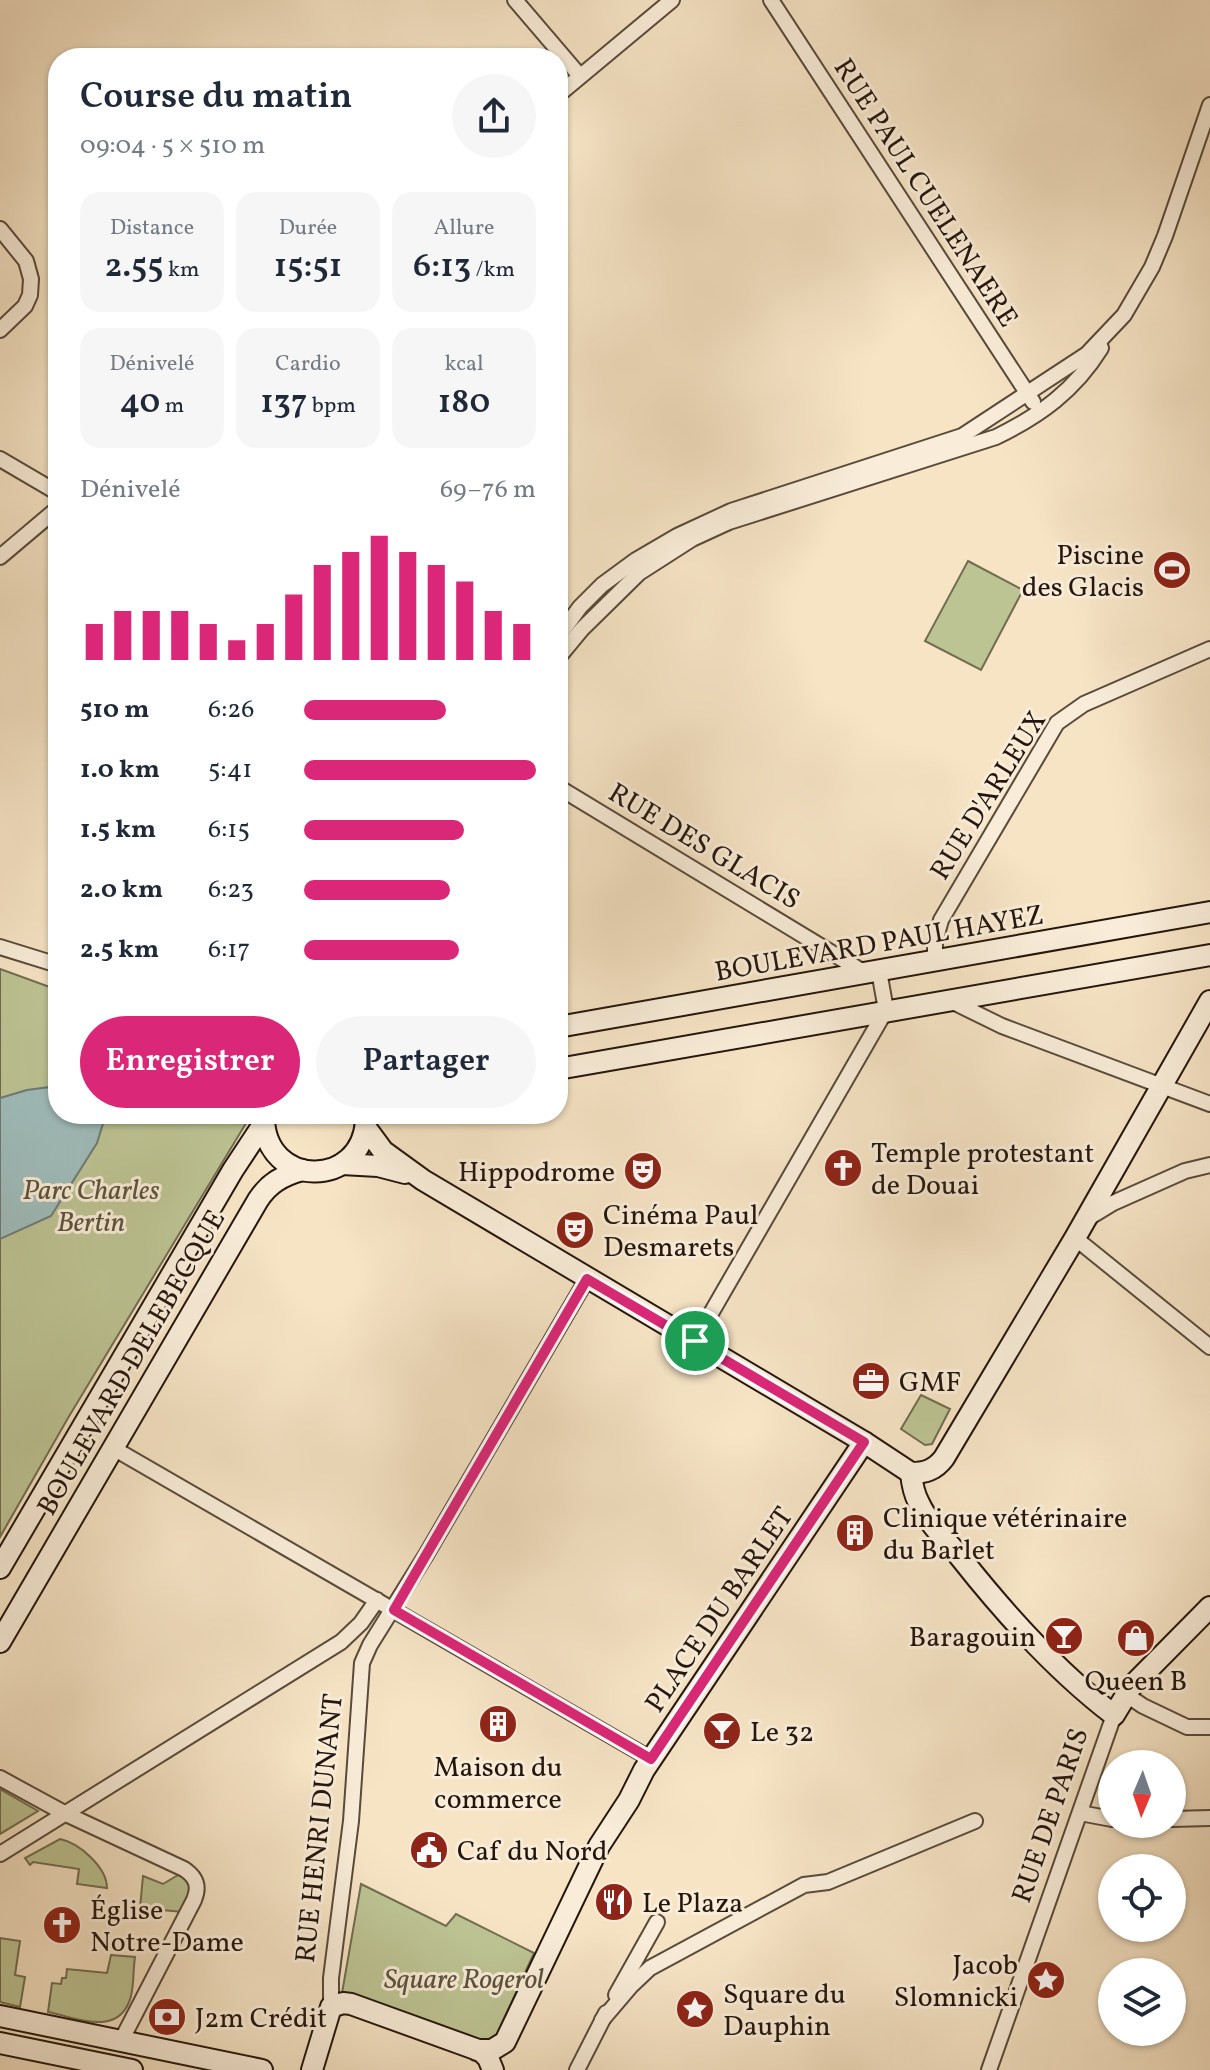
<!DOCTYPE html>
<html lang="fr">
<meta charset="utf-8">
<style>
:root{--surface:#fff;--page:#f6f6f7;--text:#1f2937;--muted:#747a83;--accent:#db2777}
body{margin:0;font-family:Vollkorn,serif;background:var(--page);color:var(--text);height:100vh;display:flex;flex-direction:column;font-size:30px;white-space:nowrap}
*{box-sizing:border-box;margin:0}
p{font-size:26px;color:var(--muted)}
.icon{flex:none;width:44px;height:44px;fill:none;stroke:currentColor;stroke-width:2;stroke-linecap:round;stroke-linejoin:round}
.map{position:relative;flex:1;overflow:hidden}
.drawer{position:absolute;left:48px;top:48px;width:520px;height:1076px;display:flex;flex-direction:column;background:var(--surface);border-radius:32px;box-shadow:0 2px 6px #0004}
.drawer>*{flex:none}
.needle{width:52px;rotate:182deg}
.fabs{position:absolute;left:1098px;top:1750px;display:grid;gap:16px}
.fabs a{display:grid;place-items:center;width:88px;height:88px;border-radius:50%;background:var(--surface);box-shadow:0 2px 6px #0004;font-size:40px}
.pin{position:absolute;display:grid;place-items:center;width:68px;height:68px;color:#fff;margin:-34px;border:4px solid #fff;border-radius:50%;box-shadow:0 2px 8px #0007}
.round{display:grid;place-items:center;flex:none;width:84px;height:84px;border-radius:42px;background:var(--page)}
.headline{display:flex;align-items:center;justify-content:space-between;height:136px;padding:0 32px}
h1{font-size:36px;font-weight:600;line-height:60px}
.figures{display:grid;grid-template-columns:repeat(3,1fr);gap:12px;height:136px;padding:8px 32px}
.figures div{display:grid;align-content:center;border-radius:20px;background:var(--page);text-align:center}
.figures b{font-size:34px;font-weight:600}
.figures small{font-size:22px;font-weight:400}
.figures p{font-size:22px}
.chart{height:224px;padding:16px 32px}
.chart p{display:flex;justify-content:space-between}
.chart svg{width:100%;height:144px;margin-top:8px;stroke:var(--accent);stroke-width:6}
.action{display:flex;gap:16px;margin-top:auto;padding:16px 32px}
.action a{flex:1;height:92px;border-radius:48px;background:var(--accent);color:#fff;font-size:32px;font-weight:600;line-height:92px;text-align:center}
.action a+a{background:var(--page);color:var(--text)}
ul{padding:0 32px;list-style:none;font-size:26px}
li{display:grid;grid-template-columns:128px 96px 1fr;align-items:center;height:60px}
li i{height:20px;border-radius:10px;background:var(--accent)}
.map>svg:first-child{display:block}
</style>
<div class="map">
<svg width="1210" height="2070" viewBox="0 0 1210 2070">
<rect width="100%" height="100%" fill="#f6e4c5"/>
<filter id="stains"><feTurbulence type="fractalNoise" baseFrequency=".0025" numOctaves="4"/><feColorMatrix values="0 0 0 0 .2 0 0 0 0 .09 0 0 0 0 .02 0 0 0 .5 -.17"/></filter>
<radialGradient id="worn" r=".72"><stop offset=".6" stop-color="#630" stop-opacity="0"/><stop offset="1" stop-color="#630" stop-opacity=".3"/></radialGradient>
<g fill="#bdc494" stroke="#716d50" stroke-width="2">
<path d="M968,561L1023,590L981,670L925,641Z"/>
<path d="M0,969L58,990V1114L251,1115L68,1418L0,1537Z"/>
<path d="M921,1395L950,1409L932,1444L925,1445L901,1429Z"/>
<path d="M0,1789L38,1811L0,1834Z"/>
<path d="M60,1839C80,1843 107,1868 107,1888L77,1884L79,1869L33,1862L30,1865L25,1858Z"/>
<path d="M178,1875L185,1878L192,1888L183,1912L140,1908L143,1876L163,1884Z"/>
<path d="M361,1884L446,1926L456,1914L534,1953L492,2045L342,1993Z"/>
<path d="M0,1938L20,1941L15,1975L25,1977L20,2007L0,2002Z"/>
<path d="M111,1955L135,1957C133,1970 134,1984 131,1996C120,2038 78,2018 48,2012L52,1983L61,1984L62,1978H66L67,1969L107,1973Z"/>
</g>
<path fill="#9fbdbc" stroke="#6e7a76" stroke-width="2" d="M58,1086V1114H102L105,1117L97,1143L51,1216L0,1239V1098L27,1090Z"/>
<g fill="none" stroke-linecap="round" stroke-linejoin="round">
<defs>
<g id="street">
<path d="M515,0L580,76"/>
<path d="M771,0L1033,402"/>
<path d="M558,95L672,0"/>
<path d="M0,229L26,261L31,279L30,295L25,306L0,330"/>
<path d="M0,459L58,493"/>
<path d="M0,557L58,508"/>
<path d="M558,637L580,607L602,585L636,560L677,536L731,511L962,436L1087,354L1124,315L1152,267L1165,236L1210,105"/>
<path d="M558,658L582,629L639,573L692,539L729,522L996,437C1041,415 1075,390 1101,348"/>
<path d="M558,787L865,973"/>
<path d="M0,947L58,965"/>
<path d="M935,961V942L941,920L1057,723L1084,704L1210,649"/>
<path d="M949,1000L1002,1026L1210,1104"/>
<path d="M1090,1217L1113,1203L1185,1171L1210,1165"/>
<path d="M1075,1238L1210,1347"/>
<path d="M695,1341L886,1010L879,971"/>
<path d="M113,1448L651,1759"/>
<path d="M1125,1694L1143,1706L1187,1727H1210"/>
<path d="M0,1778L66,1814L184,1869C196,1877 200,1886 194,1900L121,2041"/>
<path d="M1080,1813L1112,1819"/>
<path d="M1172,1819L1210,1818"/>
<path d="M0,1854L341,1642L361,1623L377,1600"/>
<path d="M616,1995L657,1922"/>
<path d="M331,2007V1978L351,1821L362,1663L370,1645L426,1555L587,1279"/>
<path d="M602,2020L631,1986L650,1968L804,1885L828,1882L975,1821"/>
<path d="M577,2070L606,2013"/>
<path d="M989,2070L1114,1715"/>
</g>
<g id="secondary">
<path d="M558,1027L1210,912"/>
<path d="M558,1069L1210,955"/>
<path d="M264,1118C265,1188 362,1190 366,1120"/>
<path d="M366,1128L383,1151L423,1180L864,1442L911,1473"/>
<path d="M342,1164L378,1166L405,1173"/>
<path d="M911,1473C925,1473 935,1470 944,1458L1075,1238L1210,1001"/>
<path d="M911,1473C912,1484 914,1494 919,1503C928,1523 946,1540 960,1557C1005,1614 1056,1671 1114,1715L1131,1687L1210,1607"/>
<path d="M0,1568L233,1170L264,1123"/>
<path d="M0,1642L258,1200C269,1183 282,1176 302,1170"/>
<path d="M0,2016L262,2070"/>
<path d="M0,2043L132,2070"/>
<path d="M477,2050H492L505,2042L599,1846L629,1800L644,1770L864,1442"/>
<path d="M312,2070L331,2007L343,2003L351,2004L481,2051L488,2058L493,2070"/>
</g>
</defs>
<use href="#street" stroke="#594a3b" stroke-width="18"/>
<use href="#secondary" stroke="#25160d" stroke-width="24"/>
<use href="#street" stroke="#f9edd9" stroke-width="14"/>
<use href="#secondary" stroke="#f9edd9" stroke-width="20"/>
</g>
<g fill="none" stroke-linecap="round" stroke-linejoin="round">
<defs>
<path id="route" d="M587,1279L864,1442L651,1759L394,1610Z"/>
</defs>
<use href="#route" stroke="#fff" stroke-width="16"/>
<use href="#route" stroke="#db2777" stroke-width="10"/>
</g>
<defs>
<symbol id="stadium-disc" viewBox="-11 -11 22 22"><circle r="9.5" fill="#8f2418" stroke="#f9edd9"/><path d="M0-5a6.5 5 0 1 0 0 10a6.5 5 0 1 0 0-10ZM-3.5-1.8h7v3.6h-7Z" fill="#fff"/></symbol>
<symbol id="church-disc" viewBox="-11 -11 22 22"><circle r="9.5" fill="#8f2418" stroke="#f9edd9"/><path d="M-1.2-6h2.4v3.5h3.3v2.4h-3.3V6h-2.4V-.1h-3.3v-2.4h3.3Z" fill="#fff"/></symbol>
<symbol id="theatre-disc" viewBox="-11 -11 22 22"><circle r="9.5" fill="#8f2418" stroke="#f9edd9"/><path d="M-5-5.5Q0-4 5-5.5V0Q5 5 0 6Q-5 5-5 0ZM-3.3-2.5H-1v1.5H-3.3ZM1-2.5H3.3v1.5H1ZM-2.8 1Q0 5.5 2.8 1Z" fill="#fff"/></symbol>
<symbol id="office-disc" viewBox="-11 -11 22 22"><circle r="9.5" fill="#8f2418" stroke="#f9edd9"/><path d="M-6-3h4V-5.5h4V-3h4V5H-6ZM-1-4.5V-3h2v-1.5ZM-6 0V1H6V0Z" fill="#fff"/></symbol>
<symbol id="building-disc" viewBox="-11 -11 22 22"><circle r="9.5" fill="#8f2418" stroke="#f9edd9"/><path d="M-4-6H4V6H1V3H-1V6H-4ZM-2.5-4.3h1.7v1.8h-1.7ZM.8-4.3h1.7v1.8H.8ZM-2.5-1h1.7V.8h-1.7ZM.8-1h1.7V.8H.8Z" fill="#fff"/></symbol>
<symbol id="bar-disc" viewBox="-11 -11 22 22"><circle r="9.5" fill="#8f2418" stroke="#f9edd9"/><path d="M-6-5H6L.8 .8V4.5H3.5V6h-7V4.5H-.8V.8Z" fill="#fff"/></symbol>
<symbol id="shop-disc" viewBox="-11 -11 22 22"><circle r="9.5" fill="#8f2418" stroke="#f9edd9"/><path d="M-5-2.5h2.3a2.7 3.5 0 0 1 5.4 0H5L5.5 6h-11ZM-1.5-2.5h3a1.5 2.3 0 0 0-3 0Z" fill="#fff"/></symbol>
<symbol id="civic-disc" viewBox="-11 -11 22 22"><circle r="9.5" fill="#8f2418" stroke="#f9edd9"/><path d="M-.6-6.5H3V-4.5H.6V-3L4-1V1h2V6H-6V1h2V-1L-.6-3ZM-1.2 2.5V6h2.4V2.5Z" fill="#fff"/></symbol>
<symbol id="restaurant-disc" viewBox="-11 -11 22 22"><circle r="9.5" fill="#8f2418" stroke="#f9edd9"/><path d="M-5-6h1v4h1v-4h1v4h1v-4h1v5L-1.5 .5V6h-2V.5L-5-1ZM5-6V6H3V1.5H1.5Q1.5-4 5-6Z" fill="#fff"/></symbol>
<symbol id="sight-disc" viewBox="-11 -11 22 22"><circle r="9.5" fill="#8f2418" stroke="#f9edd9"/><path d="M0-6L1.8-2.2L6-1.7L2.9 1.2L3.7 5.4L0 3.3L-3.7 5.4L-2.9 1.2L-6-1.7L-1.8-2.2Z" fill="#fff"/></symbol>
<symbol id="bank-disc" viewBox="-11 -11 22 22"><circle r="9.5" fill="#8f2418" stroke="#f9edd9"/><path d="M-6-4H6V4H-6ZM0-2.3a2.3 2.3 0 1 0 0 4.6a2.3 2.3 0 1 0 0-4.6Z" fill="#fff"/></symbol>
</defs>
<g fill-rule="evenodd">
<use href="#stadium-disc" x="1150" y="548" width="44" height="44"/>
<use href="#church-disc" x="821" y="1146" width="44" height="44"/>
<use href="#theatre-disc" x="621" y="1149" width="44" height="44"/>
<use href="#theatre-disc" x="553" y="1208" width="44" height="44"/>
<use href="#office-disc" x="849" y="1359" width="44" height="44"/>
<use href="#building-disc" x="833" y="1511" width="44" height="44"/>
<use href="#bar-disc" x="1042" y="1614" width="44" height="44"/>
<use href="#shop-disc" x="1114" y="1616" width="44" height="44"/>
<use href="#building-disc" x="476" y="1702" width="44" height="44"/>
<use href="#bar-disc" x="700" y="1709" width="44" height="44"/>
<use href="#civic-disc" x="407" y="1828" width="44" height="44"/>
<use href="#restaurant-disc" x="592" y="1880" width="44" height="44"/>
<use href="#church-disc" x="40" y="1903" width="44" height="44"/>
<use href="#sight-disc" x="1024" y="1958" width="44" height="44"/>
<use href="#sight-disc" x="673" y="1987" width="44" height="44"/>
<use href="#bank-disc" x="145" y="1995" width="44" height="44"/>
</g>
<g text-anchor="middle" stroke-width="6" stroke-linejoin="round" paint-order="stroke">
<g font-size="28" fill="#25160d" stroke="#f9edd9">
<text transform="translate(927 192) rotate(57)" y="10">RUE PAUL CUELENAERE</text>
<text transform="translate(987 795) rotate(-58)" y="10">RUE D'ARLEUX</text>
<text transform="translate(705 845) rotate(31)" y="10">RUE DES GLACIS</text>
<text transform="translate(879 942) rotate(-10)" y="10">BOULEVARD PAUL HAYEZ</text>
<text transform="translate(130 1362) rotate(-60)" y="10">BOULEVARD DELEBECQUE</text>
<text transform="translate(718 1609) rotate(-56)" y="10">PLACE DU BARLET</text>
<text transform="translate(1049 1815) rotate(-71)" y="10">RUE DE PARIS</text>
<text transform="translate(318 1828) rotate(-84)" y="10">RUE HENRI DUNANT</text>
</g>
<g font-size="28" fill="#25160d" stroke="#f9edd9" text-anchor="start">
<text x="1144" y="564" text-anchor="end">Piscine<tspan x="1144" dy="32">des Glacis</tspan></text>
<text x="871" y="1162">Temple protestant<tspan x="871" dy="32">de Douai</tspan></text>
<text x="615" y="1181" text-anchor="end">Hippodrome</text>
<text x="603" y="1224">Cinéma Paul<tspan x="603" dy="32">Desmarets</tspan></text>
<text x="899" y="1391">GMF</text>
<text x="883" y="1527">Clinique vétérinaire<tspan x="883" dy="32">du Barlet</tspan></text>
<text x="1036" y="1646" text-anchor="end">Baragouin</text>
<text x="1136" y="1690" text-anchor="middle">Queen B</text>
<text x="750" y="1741">Le 32</text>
<text x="498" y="1776" text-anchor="middle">Maison du<tspan x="498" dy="32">commerce</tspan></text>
<text x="457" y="1860">Caf du Nord</text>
<text x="642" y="1912">Le Plaza</text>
<text x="90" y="1919">Église<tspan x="90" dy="32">Notre-Dame</tspan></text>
<text x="1018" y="1974" text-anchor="end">Jacob<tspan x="1018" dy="32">Slomnicki</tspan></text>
<text x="723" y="2003">Square du<tspan x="723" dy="32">Dauphin</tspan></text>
<text x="195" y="2027">J2m Crédit</text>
</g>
<g font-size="28" font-style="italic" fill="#5a533c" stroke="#f9edd9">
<text x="91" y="1199">Parc Charles<tspan x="91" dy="32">Bertin</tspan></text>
<text x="464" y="1988">Square Rogerol</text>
</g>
</g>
<rect width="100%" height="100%" filter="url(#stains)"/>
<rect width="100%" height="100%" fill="url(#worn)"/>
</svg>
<div class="fabs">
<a><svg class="needle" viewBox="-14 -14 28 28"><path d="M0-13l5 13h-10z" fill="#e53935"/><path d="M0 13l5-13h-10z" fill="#747a83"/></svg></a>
<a><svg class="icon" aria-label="locate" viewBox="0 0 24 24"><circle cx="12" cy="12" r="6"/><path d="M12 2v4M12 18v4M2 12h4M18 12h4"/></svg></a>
<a><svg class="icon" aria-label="layers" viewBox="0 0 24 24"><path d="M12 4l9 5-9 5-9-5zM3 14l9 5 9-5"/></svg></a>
</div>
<div class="pin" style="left:695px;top:1341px;background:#1e9e55"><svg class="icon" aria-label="arrive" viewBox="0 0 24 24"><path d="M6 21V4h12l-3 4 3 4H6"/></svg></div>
<section class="drawer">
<div class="headline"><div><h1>Course du matin</h1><p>09:04 · 5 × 510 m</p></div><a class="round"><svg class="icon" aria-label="share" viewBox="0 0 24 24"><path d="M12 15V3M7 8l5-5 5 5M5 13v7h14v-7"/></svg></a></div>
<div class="figures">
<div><p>Distance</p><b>2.55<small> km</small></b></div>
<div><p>Durée</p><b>15:51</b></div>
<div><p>Allure</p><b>6:13<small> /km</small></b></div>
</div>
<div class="figures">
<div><p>Dénivelé</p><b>40<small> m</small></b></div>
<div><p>Cardio</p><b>137<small> bpm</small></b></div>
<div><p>kcal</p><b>180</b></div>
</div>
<div class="chart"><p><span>Dénivelé</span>69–76 m</p>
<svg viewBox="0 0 160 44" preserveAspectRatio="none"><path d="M5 44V33M15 44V29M25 44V29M35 44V29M45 44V33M55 44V38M65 44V33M75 44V24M85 44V15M95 44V11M105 44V6M115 44V11M125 44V15M135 44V20M145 44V29M155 44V33"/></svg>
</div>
<ul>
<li><b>510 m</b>6:26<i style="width:61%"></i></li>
<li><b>1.0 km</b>5:41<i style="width:100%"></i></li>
<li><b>1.5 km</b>6:15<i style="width:69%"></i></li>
<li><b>2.0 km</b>6:23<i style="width:63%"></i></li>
<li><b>2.5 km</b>6:17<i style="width:67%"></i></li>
</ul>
<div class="action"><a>Enregistrer</a><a>Partager</a></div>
</section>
</div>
